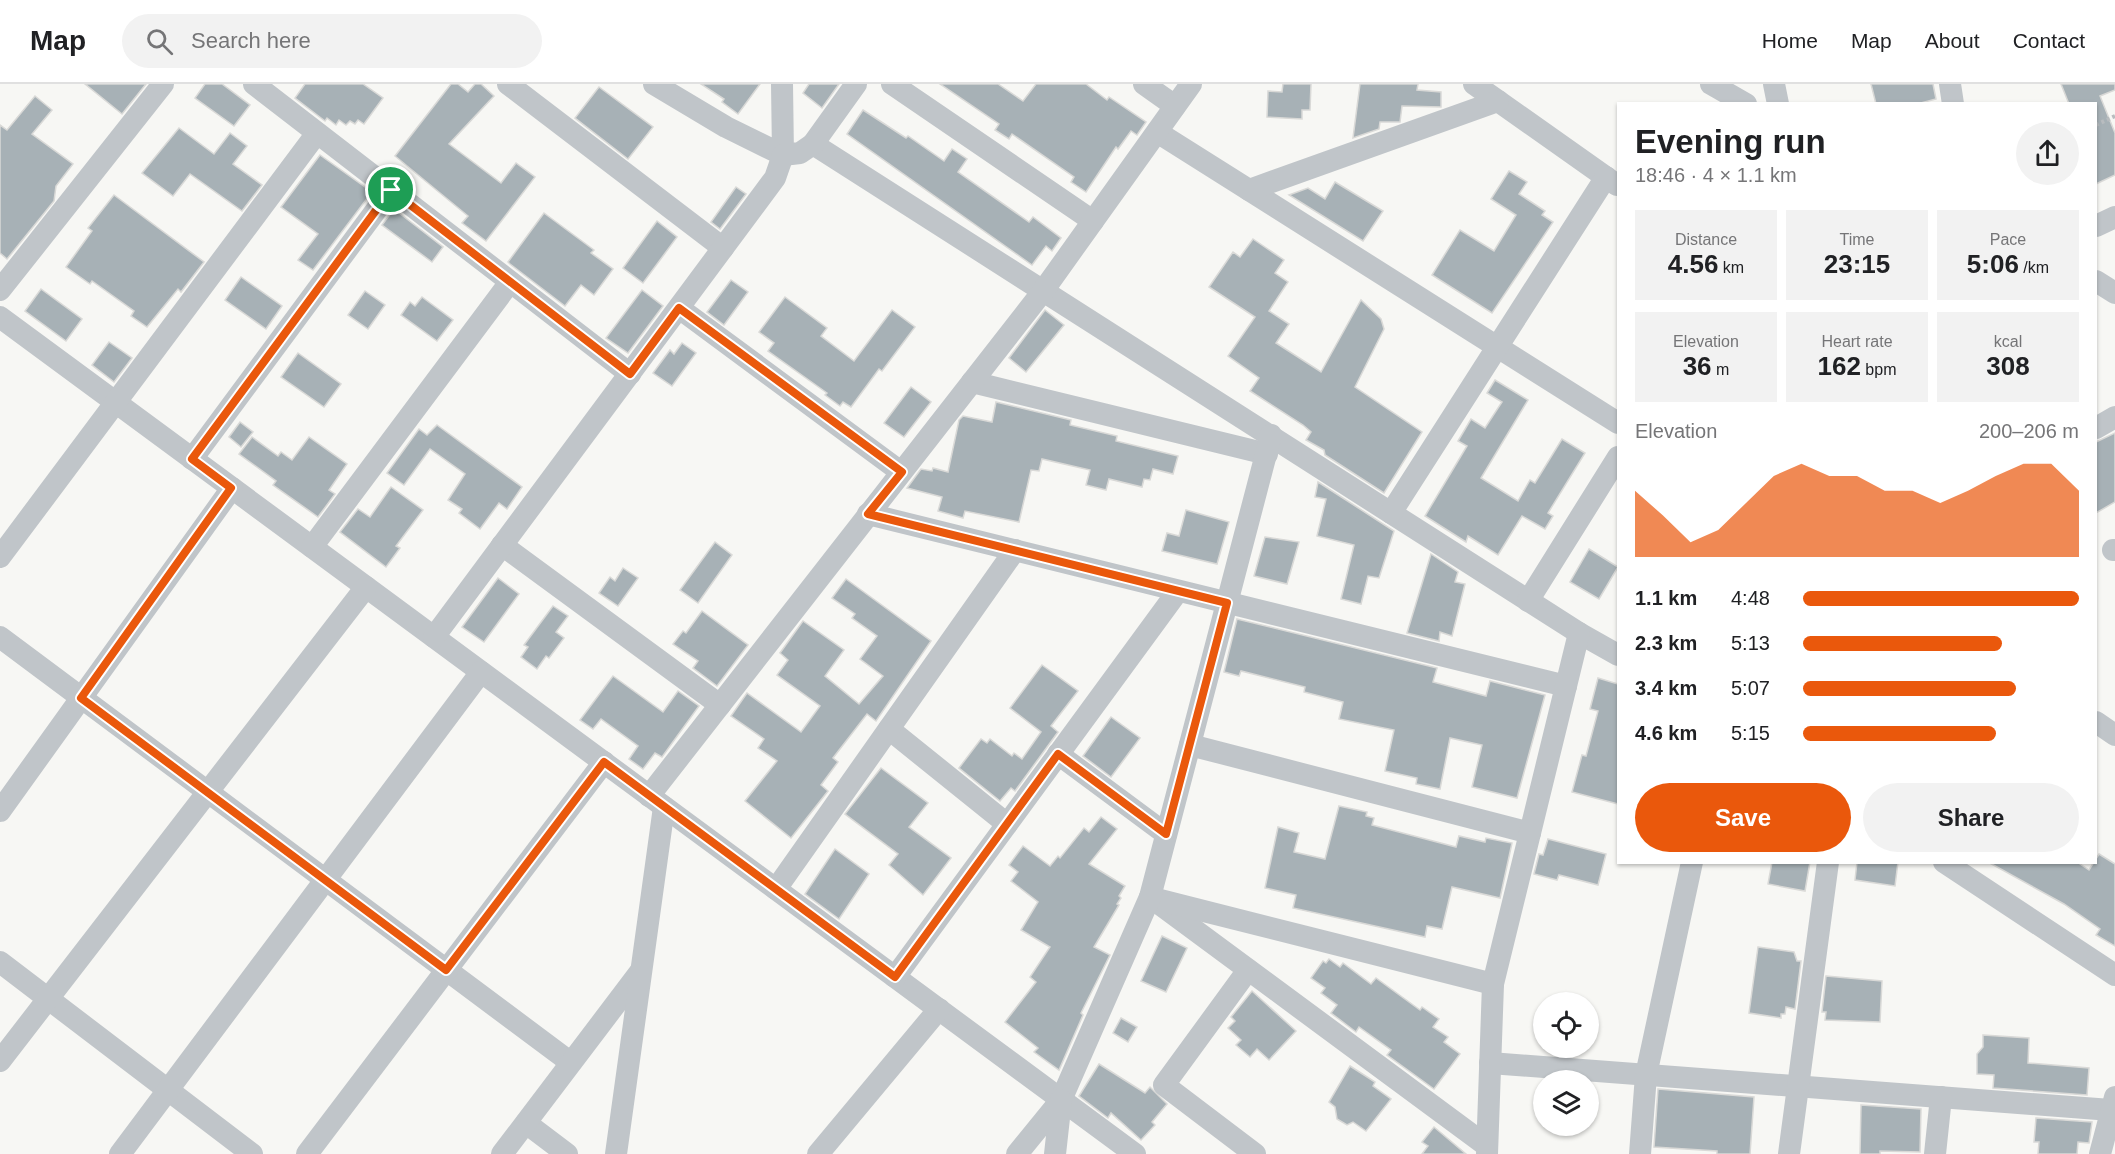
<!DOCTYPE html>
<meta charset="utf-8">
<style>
:root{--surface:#fff;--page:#f2f2f2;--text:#202124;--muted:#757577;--line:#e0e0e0;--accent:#ea580c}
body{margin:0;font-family:Arial,sans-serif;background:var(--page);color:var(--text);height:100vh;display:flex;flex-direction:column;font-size:22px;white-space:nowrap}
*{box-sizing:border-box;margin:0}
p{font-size:20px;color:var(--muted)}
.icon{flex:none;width:33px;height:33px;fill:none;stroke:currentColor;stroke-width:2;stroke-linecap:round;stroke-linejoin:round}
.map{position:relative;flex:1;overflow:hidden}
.panel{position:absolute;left:1617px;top:18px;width:480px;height:762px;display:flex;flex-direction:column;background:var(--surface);border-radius:0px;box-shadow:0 2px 4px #0004}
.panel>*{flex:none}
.buttons{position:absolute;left:1533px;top:908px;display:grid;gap:12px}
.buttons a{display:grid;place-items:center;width:66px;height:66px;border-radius:50%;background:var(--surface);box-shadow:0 2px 4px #0004;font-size:30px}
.pin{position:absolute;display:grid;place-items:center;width:51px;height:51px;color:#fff;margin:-26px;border:3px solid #fff;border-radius:50%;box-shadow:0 2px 6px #0007}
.round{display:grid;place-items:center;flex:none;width:63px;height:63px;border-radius:32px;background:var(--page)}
.summary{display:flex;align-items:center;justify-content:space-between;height:102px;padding:0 18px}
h1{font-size:33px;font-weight:600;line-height:45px}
.metrics{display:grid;grid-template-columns:repeat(3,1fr);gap:9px;height:102px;padding:6px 18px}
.metrics div{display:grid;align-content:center;border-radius:0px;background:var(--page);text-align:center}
.metrics b{font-size:26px;font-weight:600}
.metrics small{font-size:16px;font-weight:400}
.metrics p{font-size:16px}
.chart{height:168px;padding:12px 18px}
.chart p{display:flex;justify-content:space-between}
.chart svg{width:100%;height:108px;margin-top:6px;fill:var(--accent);opacity:.7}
.action{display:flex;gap:12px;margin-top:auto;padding:12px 18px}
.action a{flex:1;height:69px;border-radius:36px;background:var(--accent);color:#fff;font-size:24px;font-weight:600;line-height:69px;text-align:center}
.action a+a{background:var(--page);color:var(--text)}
ul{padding:0 18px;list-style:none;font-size:20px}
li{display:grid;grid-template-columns:96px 72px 1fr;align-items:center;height:45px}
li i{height:15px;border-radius:8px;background:var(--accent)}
header{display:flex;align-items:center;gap:36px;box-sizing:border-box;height:84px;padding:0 30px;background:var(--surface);border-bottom:2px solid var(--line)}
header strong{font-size:28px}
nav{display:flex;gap:33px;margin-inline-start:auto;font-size:21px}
.search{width:420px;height:54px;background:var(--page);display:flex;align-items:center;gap:15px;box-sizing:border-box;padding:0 21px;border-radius:33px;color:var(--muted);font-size:22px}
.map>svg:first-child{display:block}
</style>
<header>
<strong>Map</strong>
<div class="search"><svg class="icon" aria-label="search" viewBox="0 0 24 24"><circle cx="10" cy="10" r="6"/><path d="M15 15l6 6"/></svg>Search here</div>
<nav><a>Home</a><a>Map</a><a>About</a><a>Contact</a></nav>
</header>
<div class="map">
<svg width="2115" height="1070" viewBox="0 0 2115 1070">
<rect width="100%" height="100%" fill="#f7f7f4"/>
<g fill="#a7b1b6" stroke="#d9d9d7" stroke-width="1.5">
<path d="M85,0H146L122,30Z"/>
<path d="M205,0H222L250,21L234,42L195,14Z"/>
<path d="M305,0H363L383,14L364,40L358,36L355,40L350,37L346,41L339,36L336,41L327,34L325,37L295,14Z"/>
<path d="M451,0H458L468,8L475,0H481L494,12L449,60L501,99L516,79L535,93L486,157L462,139L468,132L395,72Z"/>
<path d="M701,0H760L738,30L722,18L724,15Z"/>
<path d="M809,0H839L822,24L803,9Z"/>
<path d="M940,0H998L1023,17L1036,0H1086L1107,16L1109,13L1146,38L1137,51L1131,47L1118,65L1116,63L1086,108L1071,98L1074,93L1012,50L1009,55L995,46L999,40Z"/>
<path d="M1283,0H1311L1310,26H1302V35L1267,33L1268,7L1282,8Z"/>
<path d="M1360,0H1418L1417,6L1441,8V23L1402,22L1400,38H1380L1379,45L1353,54Z"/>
<path d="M1871,0H1933L1936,15L1917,20H1876Z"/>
<path d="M2061,0H2115V6L2100,12L2115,49V91L2096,100V20H2069Z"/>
<path d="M599,3L653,43L628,75L575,34Z"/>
<path d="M35,12L52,26L32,50L73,80L56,102L54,117L7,175L0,169V41L7,46Z"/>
<path d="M863,26L906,54L908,52L944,77L952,65L967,75L958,88L1029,138L1033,133L1061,154L1052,167L1046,162L1032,181L847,50Z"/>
<path d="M179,44L214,70L230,49L247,62L233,80L262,101L242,127L190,90L173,112L142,89Z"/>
<path d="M320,71L372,108L313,186L298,176L318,150L281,123Z"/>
<path d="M1509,87L1527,98L1519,110L1545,127L1542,131L1553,138L1492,229L1432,191L1460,146L1494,167L1516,131L1491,115Z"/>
<path d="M1335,98L1383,127L1363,157L1289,111L1308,104L1325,115Z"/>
<path d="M736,103L746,110L720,145L711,138Z"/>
<path d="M114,111L204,178L181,208L178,205L147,243L131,232L134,227L92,197L90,200L66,183L92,147L88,144Z"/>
<path d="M394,125L443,163L432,178L382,141Z"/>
<path d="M544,129L594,166L591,169L613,185L594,211L581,201L565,222L510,180L508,178Z"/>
<path d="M657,137L677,153L643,199L623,184Z"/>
<path d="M1253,155L1284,176L1275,189L1288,198L1269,227L1289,240L1276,259L1321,288L1361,216L1381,235L1384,245L1355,303L1422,348L1384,409L1325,371L1324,366L1306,356L1311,348L1303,341L1250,307L1259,294L1228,272L1255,233L1209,203L1233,168L1240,173Z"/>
<path d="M241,193L282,222L266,245L225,216Z"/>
<path d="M731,196L748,208L724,241L707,228Z"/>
<path d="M41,205L82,235L66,257L25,227Z"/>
<path d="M642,206L663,222L628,269L606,254Z"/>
<path d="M365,207L385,221L368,245L348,231Z"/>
<path d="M422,213L453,236L437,257L401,231L410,218L415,222Z"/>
<path d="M785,213L827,244L821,252L854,277L892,226L915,243L882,287L879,285L851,323L843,318L840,322L825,311L827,309L768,267L774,259L759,248Z"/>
<path d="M1045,226L1064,241L1026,288L1009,274Z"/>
<path d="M109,258L132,274L114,298L92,281Z"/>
<path d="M682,259L696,269L672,302L653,289L670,266L674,270Z"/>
<path d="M298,269L341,300L324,323L281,293Z"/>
<path d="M1495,296L1528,316L1481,394L1518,417L1530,396L1535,399L1562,355L1585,369L1548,429L1553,432L1545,445L1522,432L1498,471L1468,452L1466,458L1425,432L1467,362L1458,357L1471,335L1485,344L1502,318L1487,309Z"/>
<path d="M911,303L931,318L904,353L884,339Z"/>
<path d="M996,318L1071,336L1070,341L1117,352L1116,357L1178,372L1173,390L1153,385L1150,396L1144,395L1142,403L1109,395L1106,406L1086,401L1090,386L1042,375L1039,387L1031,386L1019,438L965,427L963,434L938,427L942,413L907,404L921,385L932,387L933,384L948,388L959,336L963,332L992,338Z"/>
<path d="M240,338L253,348L241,363L229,353Z"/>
<path d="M437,341L522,403L507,425L499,419L480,445L459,429L462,425L448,416L465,390L430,365L404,401L387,389L419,345L427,351Z"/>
<path d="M2115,349V418L2096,429V358Z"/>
<path d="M252,353L278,372L281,368L292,376L309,353L347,380L329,406L335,410L318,433L273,401L276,397L239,370Z"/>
<path d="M1318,398L1394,447L1379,494L1368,492L1361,520L1341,515L1354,461L1317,452L1326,415L1315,413Z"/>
<path d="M391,403L423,426L396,462L400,464L386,483L340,448L358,425L370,433Z"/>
<path d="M1186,426L1229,438L1217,480L1162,467L1167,449L1179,452Z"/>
<path d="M1265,453L1299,458L1287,500L1254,492Z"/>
<path d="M715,458L732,471L698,519L680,506Z"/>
<path d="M1589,465L1618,483L1599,515L1570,498Z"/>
<path d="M1431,470L1458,488L1455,498L1465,500L1452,552L1440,548L1439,557L1407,549Z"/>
<path d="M623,484L638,494L618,522L599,509L610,493L615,497Z"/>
<path d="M498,494L519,510L484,558L462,543Z"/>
<path d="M846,495L931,557L876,637L867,630L833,674L838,678L821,701L828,707L791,754L745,717L777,677L758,664L764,655L731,632L747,609L801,648L820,622L777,591L788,576L780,569L803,537L844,566L825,592L859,620L883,592L860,575L877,552L852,534L855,530L832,514Z"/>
<path d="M553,522L568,532L556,548L564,554L549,574L546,572L537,585L521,573L528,563L524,561Z"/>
<path d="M702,527L748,561L717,602L693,584L698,577L673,560L683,547L686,549Z"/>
<path d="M1237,535L1437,584L1433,598L1486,612L1490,597L1545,611L1517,714L1472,703L1482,661L1450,654L1440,705L1416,700L1417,694L1385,687L1394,646L1339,635L1343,618L1304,608L1305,603L1241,587L1239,592L1224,588Z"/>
<path d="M1042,581L1078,607L1051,642L1058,648L1015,707L1011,704L1000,717L959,684L981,655L987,659L990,655L1012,672L1014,669L1022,675L1041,648L1010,624Z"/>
<path d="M613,592L663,628L678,607L699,622L662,673L655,669L643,685L629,675L638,662L601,635L593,645L580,636Z"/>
<path d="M1598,594L1618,600V720L1572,708L1582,671L1586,672L1598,627L1590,625Z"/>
<path d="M1111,633L1140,654L1111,693L1083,672Z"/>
<path d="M881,684L928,719L909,743L951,774L923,811L889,781L898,770L845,730Z"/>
<path d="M1339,722L1367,728L1366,732L1374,734L1372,741L1456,763L1459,752L1485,758L1486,754L1512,759L1500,814L1452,803L1442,845L1427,842L1425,853L1293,824L1296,811L1265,804L1278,743L1299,749L1294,768L1325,775Z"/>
<path d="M1101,733L1117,745L1089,780L1125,802L1119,812L1121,814L1117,820L1119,821L1094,863L1110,871L1081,929L1083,931L1059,986L1034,968L1038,964L1005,938L1036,898L1030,893L1050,863L1021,846L1038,818L1011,797L1018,788L1009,781L1023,762L1050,782L1058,772L1060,774L1084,744L1089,748Z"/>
<path d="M1548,755L1606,770L1598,801L1559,791L1557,796L1534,790L1539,770L1543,771Z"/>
<path d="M835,765L869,790L839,835L805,810Z"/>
<path d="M2099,770L2115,780V862L2096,851L2100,845L2064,820L1988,778H2077L2089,786Z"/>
<path d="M1772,778H1810L1805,807L1768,800Z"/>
<path d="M1857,778H1898L1895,802L1855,796Z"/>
<path d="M1162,852L1187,864L1166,908L1141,897Z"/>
<path d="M1758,863L1794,868L1797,877H1801L1795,925L1786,923L1785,930H1781V934L1749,929Z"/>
<path d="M1329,875L1340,883L1343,879L1371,900L1376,894L1420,926L1422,923L1439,935L1433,943L1448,953L1444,958L1460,970L1434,1005L1387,971L1391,966L1359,943L1356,948L1331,929L1337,921L1321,909L1325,904L1311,894L1323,877L1326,879Z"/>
<path d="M1826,892L1882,897L1880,938L1825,936L1826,928H1822Z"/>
<path d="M1252,907L1296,947L1269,976L1257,965L1250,973L1236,961L1241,956L1228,944L1235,937L1231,933Z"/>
<path d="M1121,934L1137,943L1128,958L1113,949Z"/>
<path d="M1983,951L2029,954L2028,979L2089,984L2087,1011L1993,1004L1994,991L1977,990V970L1983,963Z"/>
<path d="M1099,980L1145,1009L1150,1003L1167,1020L1152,1038L1155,1041L1141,1056L1111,1029L1108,1034L1079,1012Z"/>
<path d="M1350,982L1375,998L1373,1002L1391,1015L1366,1047L1353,1038L1347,1041L1337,1035L1335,1023L1329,1018Z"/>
<path d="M1658,1005L1754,1013L1750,1070H1717V1067L1654,1063Z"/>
<path d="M1861,1021L1921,1025L1920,1068L1880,1067V1070H1860Z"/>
<path d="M2036,1034L2092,1038L2089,1059L2078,1058L2077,1070H2038L2039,1058H2034Z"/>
<path d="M1434,1043L1466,1070H1422L1428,1062L1422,1058Z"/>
</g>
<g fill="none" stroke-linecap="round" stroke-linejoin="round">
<path stroke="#b8bcbf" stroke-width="4" stroke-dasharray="3 3" stroke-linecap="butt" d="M2096,41L2115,32"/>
<g stroke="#c0c5c9" stroke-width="22">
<path d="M254,0L630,290"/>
<path d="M508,0L723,164"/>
<path d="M654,0L726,43L783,71L782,0"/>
<path d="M892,0L1093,137"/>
<path d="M1144,0L1175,22"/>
<path d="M1474,0L1617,101"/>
<path d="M1711,0L1746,20"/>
<path d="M1774,0L1778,20"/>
<path d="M1950,0L1953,20"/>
<path d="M1157,48L1618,339"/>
<path d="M813,60L1579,549L1618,571"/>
<path d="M1249,106L1498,17"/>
<path d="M2096,142L2115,133"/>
<path d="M2096,197L2115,209"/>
<path d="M0,206L163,0"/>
<path d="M679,224L901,388"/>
<path d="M0,233L1135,1070"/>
<path d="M972,298L1267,370"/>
<path d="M2096,344L2115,333"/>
<path d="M192,375L391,106"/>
<path d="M1391,429L1606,93"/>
<path d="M868,430L1566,602"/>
<path d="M502,461L720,621"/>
<path d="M312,463L510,198"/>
<path d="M2113,466H2115"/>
<path d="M0,473L317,49"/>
<path d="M1528,517L1618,373"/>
<path d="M0,553L570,978"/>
<path d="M434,553L775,94L783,71L800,69L813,60L856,0"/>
<path d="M2096,638L2115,651"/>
<path d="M889,645L1007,740"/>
<path d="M1190,661L1530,749"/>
<path d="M1058,670L1166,750"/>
<path d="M649,712L1043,207L1191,0"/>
<path d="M0,727L232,404"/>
<path d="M1944,778L2115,891"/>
<path d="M776,805L1015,466"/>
<path d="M1150,813L1487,1062"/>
<path d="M1160,816L1493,900"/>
<path d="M0,878L252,1070"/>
<path d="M1248,886L1164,1001L1255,1070"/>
<path d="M895,893L1178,507"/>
<path d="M0,977L366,503"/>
<path d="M1490,979L2111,1026"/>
<path d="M526,1039L567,1070"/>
<path d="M120,1070L481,588"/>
<path d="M307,1070L604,678"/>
<path d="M502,1070L640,888"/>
<path d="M616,1070L664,723"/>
<path d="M818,1070L939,925"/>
<path d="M1017,1070L1061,1016L1150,813L1271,351"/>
<path d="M1055,1070L1061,1016"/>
<path d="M1487,1070L1493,900L1579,549"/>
<path d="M1640,1070L1646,991L1692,778"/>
<path d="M1789,1070L1828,778"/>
<path d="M1935,1070L1941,1013"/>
<path d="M2100,1070L2115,1013"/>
</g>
</g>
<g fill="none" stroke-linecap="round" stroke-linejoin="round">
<defs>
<path id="route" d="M391,106L630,290L679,224L902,388L868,430L1227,519L1166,750L1058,670L895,893L604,678L446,886L81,614L231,404L192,375Z"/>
</defs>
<use href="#route" stroke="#fff" stroke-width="12"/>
<use href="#route" stroke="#ea580c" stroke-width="8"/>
</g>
</svg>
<div class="buttons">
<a><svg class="icon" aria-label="locate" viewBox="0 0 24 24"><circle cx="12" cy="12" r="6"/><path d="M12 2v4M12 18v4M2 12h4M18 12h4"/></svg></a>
<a><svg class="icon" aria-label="layers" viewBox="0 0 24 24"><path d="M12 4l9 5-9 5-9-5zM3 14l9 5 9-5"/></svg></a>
</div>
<div class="pin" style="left:391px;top:106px;background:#1e9e55"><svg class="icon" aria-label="arrive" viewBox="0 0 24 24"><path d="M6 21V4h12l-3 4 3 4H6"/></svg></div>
<section class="panel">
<div class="summary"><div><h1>Evening run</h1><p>18:46 · 4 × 1.1 km</p></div><a class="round"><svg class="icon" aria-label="share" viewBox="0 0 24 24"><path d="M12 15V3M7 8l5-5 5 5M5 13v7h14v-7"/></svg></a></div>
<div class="metrics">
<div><p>Distance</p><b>4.56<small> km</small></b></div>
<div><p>Time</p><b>23:15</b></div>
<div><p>Pace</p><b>5:06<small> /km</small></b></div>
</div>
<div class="metrics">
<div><p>Elevation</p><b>36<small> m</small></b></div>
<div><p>Heart rate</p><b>162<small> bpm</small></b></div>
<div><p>kcal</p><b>308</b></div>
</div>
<div class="chart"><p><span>Elevation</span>200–206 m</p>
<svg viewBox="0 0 160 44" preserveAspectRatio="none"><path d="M0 44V17L10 27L20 38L30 33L40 22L50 11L60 6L70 11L80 11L90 17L100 17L110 22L120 17L130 11L140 6L150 6L160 17V44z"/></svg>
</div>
<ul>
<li><b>1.1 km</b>4:48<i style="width:100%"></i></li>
<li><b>2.3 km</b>5:13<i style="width:72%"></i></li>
<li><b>3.4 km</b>5:07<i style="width:77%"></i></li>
<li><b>4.6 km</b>5:15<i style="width:70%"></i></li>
</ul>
<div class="action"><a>Save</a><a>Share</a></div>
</section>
</div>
